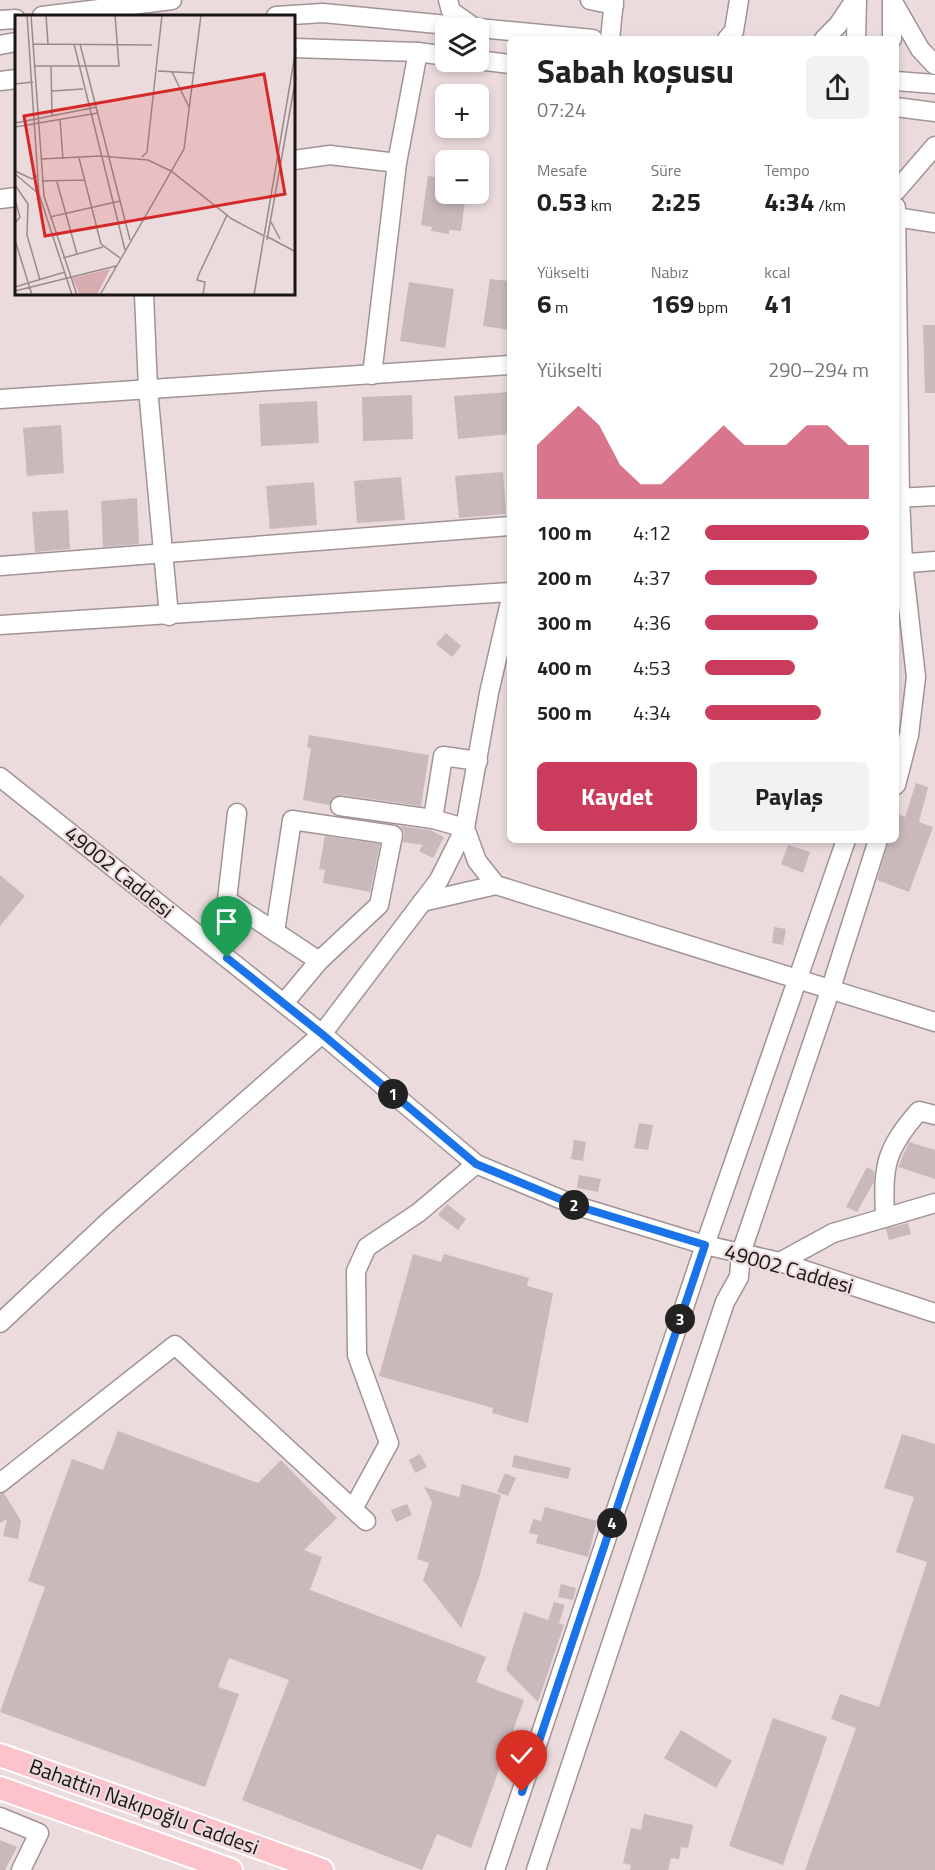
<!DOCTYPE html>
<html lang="tr">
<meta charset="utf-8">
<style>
:root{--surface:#fff;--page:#f2f2f2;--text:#222;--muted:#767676;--accent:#ca3b5c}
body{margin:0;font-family:"Titillium Web",sans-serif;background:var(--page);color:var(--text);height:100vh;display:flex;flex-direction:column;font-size:22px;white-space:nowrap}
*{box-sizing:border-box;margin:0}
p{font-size:20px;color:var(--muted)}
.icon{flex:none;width:33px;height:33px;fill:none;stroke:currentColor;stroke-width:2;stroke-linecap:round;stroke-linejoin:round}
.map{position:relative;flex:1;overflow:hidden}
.sheet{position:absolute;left:507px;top:36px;width:392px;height:807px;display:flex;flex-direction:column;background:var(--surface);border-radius:9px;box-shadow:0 3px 9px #0003}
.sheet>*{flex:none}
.fabs{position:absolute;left:435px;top:18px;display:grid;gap:12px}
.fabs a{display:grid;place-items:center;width:54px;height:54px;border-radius:9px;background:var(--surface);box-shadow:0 3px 9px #0003;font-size:30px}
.pin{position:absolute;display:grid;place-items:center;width:51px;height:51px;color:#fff;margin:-62px -26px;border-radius:50% 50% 50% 0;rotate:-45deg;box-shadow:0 0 6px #0007}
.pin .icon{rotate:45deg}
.km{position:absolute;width:30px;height:30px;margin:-15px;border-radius:50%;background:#222;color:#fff;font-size:16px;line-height:30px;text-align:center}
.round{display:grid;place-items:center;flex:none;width:63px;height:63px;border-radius:9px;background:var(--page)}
.headline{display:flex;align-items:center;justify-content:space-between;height:102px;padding:0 30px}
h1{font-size:33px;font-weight:700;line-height:45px}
.figures{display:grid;grid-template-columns:repeat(3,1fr);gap:9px;height:102px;padding:6px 30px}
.figures div{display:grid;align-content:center}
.figures b{font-size:26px;font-weight:700}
.figures small{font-size:16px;font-weight:400}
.figures p{font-size:16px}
.chart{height:168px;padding:12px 30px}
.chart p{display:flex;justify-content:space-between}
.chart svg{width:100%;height:108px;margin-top:6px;fill:var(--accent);opacity:.7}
.cta{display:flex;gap:12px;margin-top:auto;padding:12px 30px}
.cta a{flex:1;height:69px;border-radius:9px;background:var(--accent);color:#fff;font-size:24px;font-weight:700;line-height:69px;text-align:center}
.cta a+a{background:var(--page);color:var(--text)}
ul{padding:0 30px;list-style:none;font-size:20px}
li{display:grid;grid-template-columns:96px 72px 1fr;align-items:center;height:45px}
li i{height:15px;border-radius:8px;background:var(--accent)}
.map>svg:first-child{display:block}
</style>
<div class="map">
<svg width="935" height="1870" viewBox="0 0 935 1870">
<rect width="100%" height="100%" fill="#ebdbdc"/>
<g fill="#c9b9bb">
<path d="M428,176L446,179V194H466L461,231L449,230V234L431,231L432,227L421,225Z"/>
<path d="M490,279L510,281V330L483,326Z"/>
<path d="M409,282L454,289L445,348L400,341Z"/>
<path d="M923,325H935V393H925Z"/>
<path d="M510,392V434L458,439L454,396Z"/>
<path d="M412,395L413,439L363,441L362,397Z"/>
<path d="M317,401L319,443L261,446L259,404Z"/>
<path d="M61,425L64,473L27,476L23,428Z"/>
<path d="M503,472L506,514L459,518L455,476Z"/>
<path d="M401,477L405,520L357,523L354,481Z"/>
<path d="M314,482L317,525L270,529L266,486Z"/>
<path d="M137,498L139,544L103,547L101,501Z"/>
<path d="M68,510L70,549L35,552L32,512Z"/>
<path d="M446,633L461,646L452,657L436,644Z"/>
<path d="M309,735L429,755L421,806L342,795L332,799L329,805L303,800L311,748L307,747Z"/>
<path d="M916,783L928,787L919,822L933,827L909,892L877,880L889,840H896V823L899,814L905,817Z"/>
<path d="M400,826L430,830L444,837L433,858L419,851L423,845L403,842L404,832Z"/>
<path d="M325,836L380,844L370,892L323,883L325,870L319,869Z"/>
<path d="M788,845L810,852L803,873L781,864Z"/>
<path d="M0,875L25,896L0,926Z"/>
<path d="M774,927L786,929L783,945L772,943Z"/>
<path d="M639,1123L653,1125L648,1150L634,1148Z"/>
<path d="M574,1140L586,1142L583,1161L571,1159Z"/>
<path d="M909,1142L935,1150V1179L898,1167Z"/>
<path d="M867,1167L874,1171V1182L857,1212L846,1207Z"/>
<path d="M579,1175L601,1179L598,1192L577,1188Z"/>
<path d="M447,1204L466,1219L458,1230L438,1215Z"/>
<path d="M908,1223L911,1234L889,1240L886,1229Z"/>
<path d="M413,1254L441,1262L444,1254L529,1278L527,1286L553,1293L528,1423L492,1413L493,1408L379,1376Z"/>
<path d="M118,1431L258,1483L281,1460L337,1518L304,1550L322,1557L310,1590L486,1657L476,1682L524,1700L471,1848L437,1834L422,1870L242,1800L289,1680L229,1658L218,1687L239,1694L205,1787L0,1712L45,1587L28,1581L72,1459L103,1470Z"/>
<path d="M902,1434L935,1444V1870H805L856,1728L831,1719L840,1694L879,1707L927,1562L896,1552L914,1497L884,1488Z"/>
<path d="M420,1454L427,1467L415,1473L409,1460Z"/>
<path d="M514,1455L571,1468L568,1479L512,1467Z"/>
<path d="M505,1473L516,1478L508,1496L497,1492Z"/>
<path d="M462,1484L501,1495L479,1578L461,1628L423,1580L429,1563L417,1559L432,1502L424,1487L459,1497Z"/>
<path d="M4,1493L21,1521L18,1539L3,1536L7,1519L0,1523V1494Z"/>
<path d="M407,1504L412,1515L396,1522L391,1510Z"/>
<path d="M545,1507L597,1521L588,1557L536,1543L538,1535L529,1533L533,1519L541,1521Z"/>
<path d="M561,1584L576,1588L573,1600L558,1597Z"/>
<path d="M554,1602L565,1605L559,1623L564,1625L538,1702L506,1670L524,1612L548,1620Z"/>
<path d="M773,1718L827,1737L783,1865L729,1846Z"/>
<path d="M681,1730L732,1761L716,1788L664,1758Z"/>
<path d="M644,1814L693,1825L688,1848L681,1847L679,1859L671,1858L668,1870H630L631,1865L623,1863L631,1828L641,1830Z"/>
<path d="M0,1840L17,1847L5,1870H0Z"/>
</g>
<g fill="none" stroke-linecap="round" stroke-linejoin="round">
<defs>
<g id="minor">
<path d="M448,0L451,11L471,25"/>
<path d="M590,0L614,5"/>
<path d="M892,0L920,49L935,65"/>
<path d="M42,16L172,0"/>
<path d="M276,16L323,13L593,39"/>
<path d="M0,20L16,19"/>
<path d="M610,39L614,0"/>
<path d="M727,39L734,31L739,0"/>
<path d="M824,39L838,25L855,0"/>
<path d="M856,39L857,0"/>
<path d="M892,39V2"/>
<path d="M0,45L16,42"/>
<path d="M294,48L418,52L446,56"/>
<path d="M478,60L510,64"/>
<path d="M0,81L16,79"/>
<path d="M896,81L935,84"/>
<path d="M896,107L935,112"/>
<path d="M294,160L330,155L397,163"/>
<path d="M896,191L935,146"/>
<path d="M0,199L16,197"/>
<path d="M896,207L900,498L903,563L916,677L909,735L896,785"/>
<path d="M896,217L935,223"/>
<path d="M144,294L148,389L169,616"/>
<path d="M372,375L397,163L418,52"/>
<path d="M0,399L510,365"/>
<path d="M896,498L935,496"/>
<path d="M896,564L935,561"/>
<path d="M0,566L510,526"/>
<path d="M0,625L510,592"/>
<path d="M478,761L443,756L433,819L465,828L477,861L496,885L935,1022"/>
<path d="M0,777L322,1034L476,1164L577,1206L705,1245L780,1262L935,1313"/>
<path d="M340,806L433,819"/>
<path d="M237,813L227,900L319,961"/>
<path d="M422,902L496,885"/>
<path d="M275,932L292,820L393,835L379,905L319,961L284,1003"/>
<path d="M885,1218C883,1166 884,1151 919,1111L935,1115"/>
<path d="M780,1262L833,1233L935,1203"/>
<path d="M0,1323L110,1220L322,1034L439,880L465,828L489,693L510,602"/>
<path d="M0,1483L175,1345L366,1521"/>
<path d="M353,1509L389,1443L357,1355L356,1271L367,1247L418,1213L476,1164"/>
<path d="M0,1817L39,1833L21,1870"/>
<path d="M495,1870L705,1245L846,840"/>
<path d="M536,1870L725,1302L739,1277L741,1253L831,988L878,840"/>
</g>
<g id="major">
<path d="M0,1755L322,1870"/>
<path d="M0,1788L231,1870"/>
</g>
</defs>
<use href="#minor" stroke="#a29395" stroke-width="21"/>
<use href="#major" stroke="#fff" stroke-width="26"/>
<use href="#minor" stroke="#fff" stroke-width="18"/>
<use href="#major" stroke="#fdc3cb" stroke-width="22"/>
</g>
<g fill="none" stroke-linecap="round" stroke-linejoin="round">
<defs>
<path id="route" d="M227,958L322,1034L476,1164L577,1206L705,1245L522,1792"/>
</defs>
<use href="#route" stroke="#fff" stroke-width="12"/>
<use href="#route" stroke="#1a73e8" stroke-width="8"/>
</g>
<g text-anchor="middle" stroke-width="4.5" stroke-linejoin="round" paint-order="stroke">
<g font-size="21" fill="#1a1515" stroke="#ebdbdc">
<text transform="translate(119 872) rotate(39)" y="7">49002 Caddesi</text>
<text transform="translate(789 1269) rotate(16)" y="7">49002 Caddesi</text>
<text transform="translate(144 1807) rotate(20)" y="7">Bahattin Nakıpoğlu Caddesi</text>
</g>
</g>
<g transform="translate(15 15)">
<rect width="280" height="280" fill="#ebdbdc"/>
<path d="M95,254L82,280H65L57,263Z" fill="#d8adb1"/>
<path fill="none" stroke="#978c8c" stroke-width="1.5" d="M12,0L24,179L57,280M16,0L29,181L62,280M31,0L33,29M18,29L137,30M59,29L110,235M65,29L115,225M20,51H104L100,0M36,51L37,101M143,56L180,58M157,57L174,92M0,69L18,67M37,76L68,74M45,105L48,144M0,108L82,92M0,112L83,98M127,142L132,137L147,0M64,143L86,229L105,243M26,144L85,141L133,145L156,156L217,204L249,221M0,156L17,164L22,161M0,159L24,179M27,166L70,165M42,167L62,239M0,170L13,189L12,220L25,265M0,185L5,202L0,208M35,202L105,186M256,207L265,224M251,221L281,237M0,225L17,280M252,225L281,62M48,243L88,232M0,272L50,257M0,276L101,251M85,280L169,134L186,0M188,280L190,267L182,265L184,259L212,200M239,280L281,34"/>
<path fill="#d62828" fill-opacity="0.15" stroke="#d62828" stroke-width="3" d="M249,59L270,179L30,221L9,101Z"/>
<rect width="280" height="280" fill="none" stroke="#1a1515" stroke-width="3"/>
</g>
</svg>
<div class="fabs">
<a><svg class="icon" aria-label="layers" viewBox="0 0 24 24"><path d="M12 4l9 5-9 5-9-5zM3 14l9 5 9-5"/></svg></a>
<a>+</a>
<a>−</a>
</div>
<div class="pin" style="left:227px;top:958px;background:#1e9e55"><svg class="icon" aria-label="arrive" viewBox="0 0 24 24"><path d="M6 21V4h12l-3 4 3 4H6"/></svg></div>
<div class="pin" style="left:522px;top:1792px;background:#d93025"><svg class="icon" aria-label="check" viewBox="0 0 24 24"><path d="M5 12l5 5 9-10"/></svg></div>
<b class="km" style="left:393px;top:1094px">1</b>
<b class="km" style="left:574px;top:1205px">2</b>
<b class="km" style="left:680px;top:1319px">3</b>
<b class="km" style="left:612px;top:1523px">4</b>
<section class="sheet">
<div class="headline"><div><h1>Sabah koşusu</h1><p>07:24</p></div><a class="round"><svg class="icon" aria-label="share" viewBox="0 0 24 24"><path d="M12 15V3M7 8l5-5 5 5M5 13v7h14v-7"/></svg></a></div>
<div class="figures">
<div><p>Mesafe</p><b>0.53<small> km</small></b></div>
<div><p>Süre</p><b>2:25</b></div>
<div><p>Tempo</p><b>4:34<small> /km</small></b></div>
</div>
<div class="figures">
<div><p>Yükselti</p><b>6<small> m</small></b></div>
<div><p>Nabız</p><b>169<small> bpm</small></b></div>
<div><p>kcal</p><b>41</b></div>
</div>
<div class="chart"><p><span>Yükselti</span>290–294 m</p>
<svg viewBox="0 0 160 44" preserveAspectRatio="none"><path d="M0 44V22L10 14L20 6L30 14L40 30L50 38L60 38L70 30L80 22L90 14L100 22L110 22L120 22L130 14L140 14L150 22L160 22V44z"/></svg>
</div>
<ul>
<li><b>100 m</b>4:12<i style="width:100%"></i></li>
<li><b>200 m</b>4:37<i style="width:68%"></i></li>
<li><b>300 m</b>4:36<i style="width:69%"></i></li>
<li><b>400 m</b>4:53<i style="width:55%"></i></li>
<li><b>500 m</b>4:34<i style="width:71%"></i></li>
</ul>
<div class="cta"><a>Kaydet</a><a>Paylaş</a></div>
</section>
</div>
